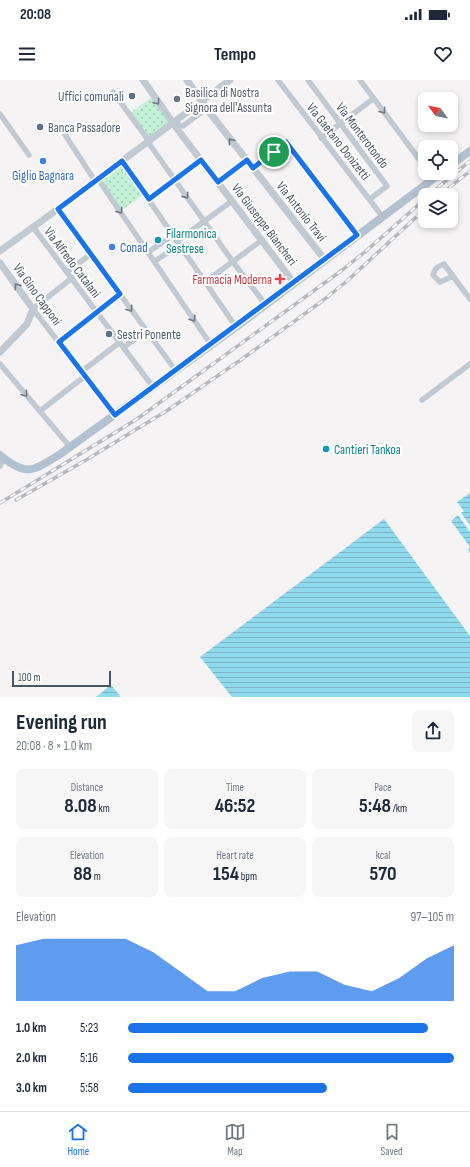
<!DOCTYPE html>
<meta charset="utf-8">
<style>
:root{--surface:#fff;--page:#f6f6f7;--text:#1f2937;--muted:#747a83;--line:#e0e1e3;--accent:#1a73e8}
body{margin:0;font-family:"Sofia Sans Condensed",sans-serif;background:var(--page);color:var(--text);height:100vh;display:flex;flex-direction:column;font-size:15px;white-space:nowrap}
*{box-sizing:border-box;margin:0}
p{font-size:13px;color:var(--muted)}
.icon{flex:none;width:22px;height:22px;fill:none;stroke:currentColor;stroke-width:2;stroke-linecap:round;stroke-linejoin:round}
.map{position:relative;height:617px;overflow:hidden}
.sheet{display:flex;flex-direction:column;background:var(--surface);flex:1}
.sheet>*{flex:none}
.needle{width:26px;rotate:303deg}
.controls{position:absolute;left:418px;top:12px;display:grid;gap:8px}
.controls a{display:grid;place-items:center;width:40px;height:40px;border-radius:8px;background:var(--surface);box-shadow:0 2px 6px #0003;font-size:20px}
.scale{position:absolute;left:12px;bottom:10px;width:99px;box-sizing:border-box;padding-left:4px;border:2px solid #4a5661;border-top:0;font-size:11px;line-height:14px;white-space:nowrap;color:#4a5661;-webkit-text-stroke:3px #fff;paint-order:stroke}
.pin{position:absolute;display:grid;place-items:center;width:34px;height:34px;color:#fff;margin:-17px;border:2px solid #fff;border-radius:50%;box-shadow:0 1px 4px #0007}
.round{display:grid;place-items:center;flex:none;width:42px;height:42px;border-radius:8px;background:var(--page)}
.headline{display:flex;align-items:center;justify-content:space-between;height:68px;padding:0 16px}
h1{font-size:22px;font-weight:700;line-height:30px}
.stats{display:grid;grid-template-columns:repeat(3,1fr);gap:6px;height:68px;padding:4px 16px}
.stats div{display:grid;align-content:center;border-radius:8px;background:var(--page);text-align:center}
.stats b{font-size:20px;font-weight:700}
.stats small{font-size:11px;font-weight:400}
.stats p{font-size:11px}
.chart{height:112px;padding:8px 16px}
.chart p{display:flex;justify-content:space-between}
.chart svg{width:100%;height:72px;margin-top:4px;fill:var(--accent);opacity:.7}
ul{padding:0 16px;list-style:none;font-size:13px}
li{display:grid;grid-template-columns:64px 48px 1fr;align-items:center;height:30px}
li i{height:10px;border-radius:5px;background:var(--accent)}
.status{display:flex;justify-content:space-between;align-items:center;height:28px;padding:0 20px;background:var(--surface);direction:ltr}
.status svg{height:11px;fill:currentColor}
header{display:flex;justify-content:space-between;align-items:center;height:52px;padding:0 16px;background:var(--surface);font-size:18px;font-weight:700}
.tabs{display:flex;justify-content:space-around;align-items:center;height:56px;border-top:1px solid var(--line);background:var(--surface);font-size:11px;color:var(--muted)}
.tabs a{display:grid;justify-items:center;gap:2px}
.tabs .on{color:var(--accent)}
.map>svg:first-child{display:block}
</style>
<div class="status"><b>20:08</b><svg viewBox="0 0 49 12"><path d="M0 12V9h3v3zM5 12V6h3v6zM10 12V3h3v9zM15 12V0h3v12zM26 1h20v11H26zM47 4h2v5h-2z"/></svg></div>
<header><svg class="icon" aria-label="menu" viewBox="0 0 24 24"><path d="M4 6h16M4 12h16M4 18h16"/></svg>Tempo<svg class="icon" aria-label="heart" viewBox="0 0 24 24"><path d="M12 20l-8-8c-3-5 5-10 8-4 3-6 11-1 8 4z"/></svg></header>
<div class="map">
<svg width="470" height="617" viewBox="0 0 470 617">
<defs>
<pattern id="park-dots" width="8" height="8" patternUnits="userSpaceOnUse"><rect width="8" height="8" fill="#c3f1d5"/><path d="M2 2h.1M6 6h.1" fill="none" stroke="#a0c6b0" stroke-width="1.8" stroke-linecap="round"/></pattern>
<pattern id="water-rules" width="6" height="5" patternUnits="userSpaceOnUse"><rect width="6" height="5" fill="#90daee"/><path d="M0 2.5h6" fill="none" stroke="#78b4c4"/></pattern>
</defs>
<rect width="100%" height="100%" fill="#f5f3f3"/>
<g fill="url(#park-dots)">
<path d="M152,17L170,41L148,58L130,33Z"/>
<path d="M121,85L143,115L122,130L101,100Z"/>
</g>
<g fill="url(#water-rules)">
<path d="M470,413V445L461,433L464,431L457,422Z"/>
<path d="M458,435L470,452V473L468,470L470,467L451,441Z"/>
<path d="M384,439L470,556V617H232L200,577Z"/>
<path d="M111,605L121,617H96Z"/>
</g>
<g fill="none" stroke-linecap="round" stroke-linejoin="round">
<g stroke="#c1cad2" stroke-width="5.5">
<path d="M278,0L382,136"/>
<path d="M308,0L387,106L370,119"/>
<path d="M360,0L425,87"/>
<path d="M113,12L149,61L150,65L233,182L265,224"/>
<path d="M0,34L29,75"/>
<path d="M173,43L183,46L203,31L202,22"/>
<path d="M62,50L95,101"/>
<path d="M321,58L373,19"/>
<path d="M122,81L236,247"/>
<path d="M253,88L286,63L357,155"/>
<path d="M98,99L211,265"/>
<path d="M218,102L247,80"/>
<path d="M149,119L201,80"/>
<path d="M58,129L176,291"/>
<path d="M33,147L153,307"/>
<path d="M177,161L232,121"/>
<path d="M148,172L174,155"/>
<path d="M155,181L179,165"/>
<path d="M67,192L91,174"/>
<path d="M72,198L33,229L115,335"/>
<path d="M454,198L451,197L440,202L433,195C435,188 438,186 444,184L470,219"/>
<path d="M205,202L262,160"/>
<path d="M59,262L120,214"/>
<path d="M124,267L147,251"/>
<path d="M0,284L71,368"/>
<path d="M81,292L120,262"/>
<path d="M422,320L470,284"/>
<path d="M40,331L85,296"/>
<path d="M0,386L4,379"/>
</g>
<g stroke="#c1cad2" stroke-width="7">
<path d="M143,0L178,50L294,203"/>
<path d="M187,0L210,33L325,180"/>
<path d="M0,171L58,129L230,0"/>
<path d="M0,183L33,229L27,244L0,272"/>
</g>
<g stroke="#b3c2d1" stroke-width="8">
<path d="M451,85L470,71"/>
<path d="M0,375C26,397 33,391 59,375L236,247L441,93"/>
</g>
<defs>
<g id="rail">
<path d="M429,115L470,81"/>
<path d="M440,115L470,91"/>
<path d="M16,420L86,380L168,330L242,279L321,222L347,201L425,129"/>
<path d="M0,423L137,339L341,191L366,171L425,119"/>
</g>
</defs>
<use href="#rail" stroke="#b5b8bd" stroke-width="3.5"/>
<use href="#rail" stroke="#fff" stroke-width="2" stroke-dasharray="6" stroke-linecap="butt"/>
</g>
<defs><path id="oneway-chevron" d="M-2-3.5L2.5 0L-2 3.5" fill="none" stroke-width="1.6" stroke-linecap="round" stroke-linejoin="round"/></defs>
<g stroke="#6e7983">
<use href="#oneway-chevron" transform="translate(157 22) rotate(54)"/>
<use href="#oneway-chevron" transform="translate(383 31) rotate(53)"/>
<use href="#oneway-chevron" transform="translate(231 61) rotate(-128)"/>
<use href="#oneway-chevron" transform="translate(186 116) rotate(55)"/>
<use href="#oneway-chevron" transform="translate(120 131) rotate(55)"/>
<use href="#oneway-chevron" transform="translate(17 206) rotate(-126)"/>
<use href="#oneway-chevron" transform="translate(130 229) rotate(54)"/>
<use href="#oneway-chevron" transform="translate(193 239) rotate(56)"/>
<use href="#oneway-chevron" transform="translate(25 314) rotate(50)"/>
</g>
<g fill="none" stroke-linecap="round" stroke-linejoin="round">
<defs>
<path id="route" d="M286,62L357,155L115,335L59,262L120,214L58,129L122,81L149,119L201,80L218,102L247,80L253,88Z"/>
</defs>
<use href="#route" stroke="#fff" stroke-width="8"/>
<use href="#route" stroke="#1a73e8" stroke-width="5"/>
</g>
<g fill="#5c6f8a" stroke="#fff" stroke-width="1.5">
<circle cx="132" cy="16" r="4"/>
<circle cx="40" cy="47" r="4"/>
<circle cx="109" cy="254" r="4"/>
</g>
<circle fill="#6b7280" stroke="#fff" stroke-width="1.5" cx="177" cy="19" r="4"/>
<g fill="#3f7fe0" stroke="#fff" stroke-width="1.5">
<circle cx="43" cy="81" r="4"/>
<circle cx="112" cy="167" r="4"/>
</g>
<g fill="#0f9aa8" stroke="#fff" stroke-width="1.5">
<circle cx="158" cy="160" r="4"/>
<circle cx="326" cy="369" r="4"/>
</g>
<path fill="#e0444e" stroke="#fff" stroke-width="1.5" d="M278 193h4v4h4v4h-4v4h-4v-4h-4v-4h4z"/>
<g text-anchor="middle" stroke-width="4" stroke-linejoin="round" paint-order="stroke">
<g font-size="13" fill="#5b616d" stroke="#fff" text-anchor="start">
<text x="185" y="17">Basilica di Nostra<tspan x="185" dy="15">Signora dell'Assunta</tspan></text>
</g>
<g font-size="13" fill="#4e5e75" stroke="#fff" text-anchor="start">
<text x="124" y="21" text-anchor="end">Uffici comunali</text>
<text x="48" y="52">Banca Passadore</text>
<text x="117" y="259">Sestri Ponente</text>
</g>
<g font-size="13" fill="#4a5661" stroke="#fff">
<text transform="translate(363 55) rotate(53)" y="5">Via Monterotondo</text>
<text transform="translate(339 61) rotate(52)" y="5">Via Gaetano Donizetti</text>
<text transform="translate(302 131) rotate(52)" y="5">Via Antonio Travi</text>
<text transform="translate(265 144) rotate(53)" y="5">Via Giuseppe Biancheri</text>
<text transform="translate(73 182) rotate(53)" y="5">Via Alfredo Catalani</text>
<text transform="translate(38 214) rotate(54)" y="5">Via Gino Capponi</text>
</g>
<g font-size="13" fill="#366cbe" stroke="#fff">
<text x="43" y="100">Giglio Bagnara</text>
<text x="120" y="172" text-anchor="start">Conad</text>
</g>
<g font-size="13" fill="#0d838f" stroke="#fff" text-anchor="start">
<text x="166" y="158">Filarmonica<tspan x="166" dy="15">Sestrese</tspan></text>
<text x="334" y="374">Cantieri Tankoa</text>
</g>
<g font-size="13" fill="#be3a42" stroke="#fff" text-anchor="end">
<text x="272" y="204">Farmacia Moderna</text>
</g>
</g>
</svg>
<div class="controls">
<a><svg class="needle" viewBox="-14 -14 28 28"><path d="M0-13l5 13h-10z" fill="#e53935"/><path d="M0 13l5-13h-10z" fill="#747a83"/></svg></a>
<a><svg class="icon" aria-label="locate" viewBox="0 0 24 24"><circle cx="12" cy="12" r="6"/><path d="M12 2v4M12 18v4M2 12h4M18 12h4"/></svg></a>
<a><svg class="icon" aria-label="layers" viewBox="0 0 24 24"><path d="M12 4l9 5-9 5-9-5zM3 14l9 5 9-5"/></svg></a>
</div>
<div class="scale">100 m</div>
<div class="pin" style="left:274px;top:72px;background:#1e9e55"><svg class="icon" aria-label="arrive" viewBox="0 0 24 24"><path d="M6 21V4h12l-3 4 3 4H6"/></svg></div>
</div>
<section class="sheet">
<div class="headline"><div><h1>Evening run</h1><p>20:08 · 8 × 1.0 km</p></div><a class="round"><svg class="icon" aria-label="share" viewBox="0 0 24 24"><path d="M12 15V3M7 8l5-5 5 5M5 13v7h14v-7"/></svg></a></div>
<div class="stats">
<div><p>Distance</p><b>8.08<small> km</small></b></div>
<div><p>Time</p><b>46:52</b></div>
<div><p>Pace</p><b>5:48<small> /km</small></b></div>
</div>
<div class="stats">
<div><p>Elevation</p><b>88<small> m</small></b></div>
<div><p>Heart rate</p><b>154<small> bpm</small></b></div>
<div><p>kcal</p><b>570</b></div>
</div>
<div class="chart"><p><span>Elevation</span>97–105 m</p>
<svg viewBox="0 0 160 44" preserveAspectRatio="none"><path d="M0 44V10L10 6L20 6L30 6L40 6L50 14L60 26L70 38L80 38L90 30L100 26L110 26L120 34L130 38L140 30L150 18L160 10V44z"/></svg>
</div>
<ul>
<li><b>1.0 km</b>5:23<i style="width:92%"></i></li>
<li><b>2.0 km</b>5:16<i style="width:100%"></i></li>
<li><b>3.0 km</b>5:58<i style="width:61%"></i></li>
</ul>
</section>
<nav class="tabs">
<a class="on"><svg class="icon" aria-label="home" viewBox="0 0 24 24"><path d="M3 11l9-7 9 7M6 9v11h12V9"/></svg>Home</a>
<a><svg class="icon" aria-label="map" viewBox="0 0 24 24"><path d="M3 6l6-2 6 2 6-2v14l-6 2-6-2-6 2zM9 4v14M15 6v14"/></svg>Map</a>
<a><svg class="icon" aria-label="saved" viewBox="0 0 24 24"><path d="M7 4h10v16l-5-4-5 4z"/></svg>Saved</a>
</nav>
